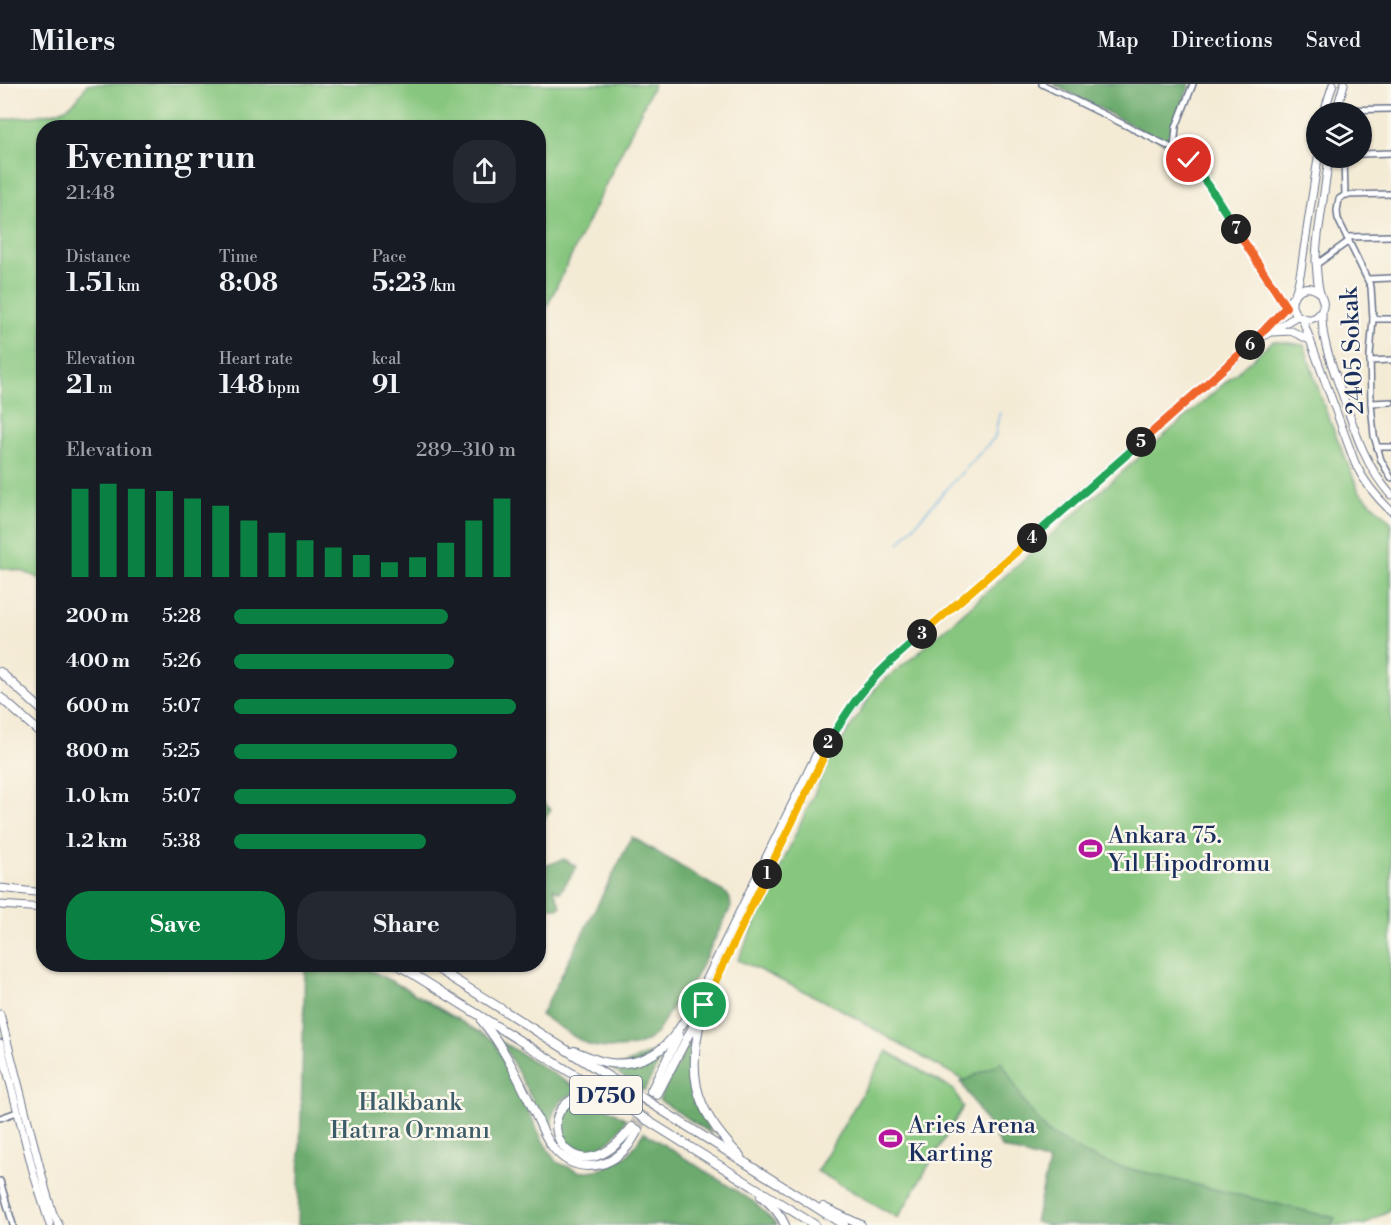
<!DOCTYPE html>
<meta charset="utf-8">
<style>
:root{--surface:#171b24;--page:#242831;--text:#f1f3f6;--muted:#9ea1a6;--line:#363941;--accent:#0b8043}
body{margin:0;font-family:"Libre Bodoni",serif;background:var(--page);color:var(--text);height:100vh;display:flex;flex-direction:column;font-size:22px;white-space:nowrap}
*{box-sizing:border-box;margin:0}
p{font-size:20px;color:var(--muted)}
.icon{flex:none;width:33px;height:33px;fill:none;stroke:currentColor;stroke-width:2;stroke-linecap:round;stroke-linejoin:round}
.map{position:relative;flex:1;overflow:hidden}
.side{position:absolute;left:36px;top:36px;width:510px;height:852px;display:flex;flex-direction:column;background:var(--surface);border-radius:24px;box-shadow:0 2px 4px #0004}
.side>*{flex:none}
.buttons{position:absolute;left:1306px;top:18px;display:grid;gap:12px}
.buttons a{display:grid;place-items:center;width:66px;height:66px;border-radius:50%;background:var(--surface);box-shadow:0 2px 4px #0004;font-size:30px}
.pin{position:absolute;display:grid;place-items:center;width:51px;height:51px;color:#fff;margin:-26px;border:3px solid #fff;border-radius:50%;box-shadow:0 2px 6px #0007}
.km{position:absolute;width:30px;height:30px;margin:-15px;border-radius:50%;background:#222;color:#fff;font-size:16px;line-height:30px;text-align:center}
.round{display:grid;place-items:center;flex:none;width:63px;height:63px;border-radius:24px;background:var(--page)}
.headline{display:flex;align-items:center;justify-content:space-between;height:102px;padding:0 30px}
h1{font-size:33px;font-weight:700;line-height:45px}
.figures{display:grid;grid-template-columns:repeat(3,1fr);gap:9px;height:102px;padding:6px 30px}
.figures div{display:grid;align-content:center}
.figures b{font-size:26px;font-weight:700}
.figures small{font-size:16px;font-weight:400}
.figures p{font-size:16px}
.chart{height:168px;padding:12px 30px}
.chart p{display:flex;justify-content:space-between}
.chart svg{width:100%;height:108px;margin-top:6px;stroke:var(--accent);stroke-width:6}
.cta{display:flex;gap:12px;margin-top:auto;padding:12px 30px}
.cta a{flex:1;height:69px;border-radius:24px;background:var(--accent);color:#fff;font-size:24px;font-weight:700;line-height:69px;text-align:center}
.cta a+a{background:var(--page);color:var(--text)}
ul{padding:0 30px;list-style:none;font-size:20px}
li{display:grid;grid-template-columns:96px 72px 1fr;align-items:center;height:45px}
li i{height:15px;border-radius:8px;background:var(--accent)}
header{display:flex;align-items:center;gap:36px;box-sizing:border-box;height:84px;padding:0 30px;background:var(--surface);border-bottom:2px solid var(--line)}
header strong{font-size:28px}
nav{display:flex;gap:33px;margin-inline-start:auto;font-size:21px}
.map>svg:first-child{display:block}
</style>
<header>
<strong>Milers</strong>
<nav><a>Map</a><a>Directions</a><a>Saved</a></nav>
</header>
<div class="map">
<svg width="1391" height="1141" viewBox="0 0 1391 1141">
<rect width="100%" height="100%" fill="#fbf7ec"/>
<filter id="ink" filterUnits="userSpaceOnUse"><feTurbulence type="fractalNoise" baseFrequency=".0167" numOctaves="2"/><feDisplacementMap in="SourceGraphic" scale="12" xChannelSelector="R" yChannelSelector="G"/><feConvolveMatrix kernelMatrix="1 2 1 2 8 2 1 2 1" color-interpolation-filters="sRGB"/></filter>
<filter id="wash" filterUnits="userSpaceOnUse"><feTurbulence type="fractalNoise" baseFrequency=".008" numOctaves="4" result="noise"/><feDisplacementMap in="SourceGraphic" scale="24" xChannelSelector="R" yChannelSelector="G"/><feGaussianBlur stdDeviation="1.35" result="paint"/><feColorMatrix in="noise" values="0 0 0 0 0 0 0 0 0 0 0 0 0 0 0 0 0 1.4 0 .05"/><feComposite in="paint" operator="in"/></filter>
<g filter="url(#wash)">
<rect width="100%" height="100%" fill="#f4ebd5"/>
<g fill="#86c67e" stroke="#507a6e" stroke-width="1.5">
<path d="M87,0H654L539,239L538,44H44L43,496L22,487L0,484V37C8,35 16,33 24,33C52,30 73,29 87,0Z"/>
<path d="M1273,257L1304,261L1325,325L1359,407L1391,438V1125L1364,1141H1286L1005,1063L964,996L908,965L837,923L738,876L830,675L877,602L917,570L1104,404Z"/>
<path d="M887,967L954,1006L963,1023L898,1134L817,1087Z"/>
</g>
<g fill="#6cab6d" stroke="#446d66" stroke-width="1.5">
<path d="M1053,0H1190L1175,40L1173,63Z"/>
<path d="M539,716L551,725L539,744Z"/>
<path d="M632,753L727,810L730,815L731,823L694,896L672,923L657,949L646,958L635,962L620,964H607L591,962L578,955L541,931Z"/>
<path d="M564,775L577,783L560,808L553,804L561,822L560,824H540L547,829L539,842V784Z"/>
<path d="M305,880L360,881L405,904L494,957L543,1057L556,1078L581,1088L602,1085L629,1070L644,1048L754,1118L777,1141H298Z"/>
<path d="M691,956C685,996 691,1016 712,1050L659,1016Z"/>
<path d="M502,958L581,1007C555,1015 551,1026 551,1052Z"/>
<path d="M668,961L644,1007L606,981H623Z"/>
<path d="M1002,978L1026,1021L1047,1048L1083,1069L1114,1081L1335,1134L1331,1141H1046L1035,1138L1049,1078L1002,1064L961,998Z"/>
<path d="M580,1016L596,1017L626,1035C619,1049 611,1058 597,1065C594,1066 592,1068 589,1069C572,1072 558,1056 560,1040C560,1034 564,1028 566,1023Z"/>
</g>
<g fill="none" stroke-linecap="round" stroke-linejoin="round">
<path stroke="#6db4e4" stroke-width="1.5" d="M899,459L941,411L995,353L997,340L1000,329"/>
</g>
</g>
<g filter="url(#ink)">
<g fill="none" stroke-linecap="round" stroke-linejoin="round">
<g stroke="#c9c5bd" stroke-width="8" stroke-dasharray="8 4" stroke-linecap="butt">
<path d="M632,1043L651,1007"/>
<path d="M638,1046L655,1015"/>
</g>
<defs>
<g id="minor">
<path d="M1042,0L1174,65"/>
<path d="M1193,0L1176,43L1174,65C1200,80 1217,116 1233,141C1251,168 1268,196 1286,223"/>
<path d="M1336,26L1391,25"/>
<path d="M1362,70L1391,69"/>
<path d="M1344,74L1345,111L1339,115L1337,127L1338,135L1371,203L1373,235L1370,271L1371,319L1374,352L1381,376L1391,394"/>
<path d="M1345,111L1391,110"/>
<path d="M1347,153L1391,152"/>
<path d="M1317,180L1349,157"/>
<path d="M1368,195L1391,194"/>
<path d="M1373,235H1391"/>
<path d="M1370,277L1391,276"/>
<path d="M1371,319L1391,318"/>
<path d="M1377,363H1391"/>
<path d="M0,1034L17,1028"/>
<path d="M0,1097L13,1141"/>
</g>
<g id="major">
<path d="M1324,28L1333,0"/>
<path d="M1336,28L1344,0"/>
<path d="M1318,74C1314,102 1309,131 1305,159C1302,176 1301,197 1294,212C1284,231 1313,245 1322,226C1326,217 1320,213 1319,205C1317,196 1317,187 1316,178C1316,164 1318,150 1320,137C1323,116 1326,95 1329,74"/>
<path d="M1297,208C1304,202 1311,202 1319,208"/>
<path d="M1292,214L1257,256L1297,232"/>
<path d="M1322,228C1321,257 1333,284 1343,312C1355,347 1365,382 1391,411"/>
<path d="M1302,234L1355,379C1364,398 1376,413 1391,427"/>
<path d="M1273,248L1291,247L1310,256"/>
<path d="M822,668C843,635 864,604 892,576L1257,256"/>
<path d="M0,804L44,809"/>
<path d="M0,821L44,824"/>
<path d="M695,919L816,671L822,668L823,674L704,921"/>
<path d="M0,930L46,1107L53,1130L59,1141"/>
<path d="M0,959L34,1091L50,1141"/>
</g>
<g id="highway">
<path d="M0,588L44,628"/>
<path d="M0,613L44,652"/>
<path d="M397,880L815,1141"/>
<path d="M430,880L844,1141"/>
<path d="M704,921C687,989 690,1020 740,1072"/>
<path d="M482,937C504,963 518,994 533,1025C539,1037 544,1052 552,1062C573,1090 607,1087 628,1062C632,1057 635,1051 638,1046"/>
<path d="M574,967C586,971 598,978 610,979C633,982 658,972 672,954C681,944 688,930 695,919"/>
<path d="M651,1007L679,951"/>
<path d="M657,1011L697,935"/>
<path d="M609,1015C600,1014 590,1011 582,1012C574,1013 567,1018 562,1024C546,1045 565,1079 592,1073C609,1070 622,1056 632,1043"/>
<path d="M761,1112C771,1120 780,1129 785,1141"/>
<path d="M823,1123L861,1141"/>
</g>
</defs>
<use href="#minor" stroke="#677188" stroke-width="8"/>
<use href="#major" stroke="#677188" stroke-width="9"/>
<use href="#highway" stroke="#677188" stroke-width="10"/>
<use href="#minor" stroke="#fff" stroke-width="5"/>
<use href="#major" stroke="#fff" stroke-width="7"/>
<use href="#highway" stroke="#fff" stroke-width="8"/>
</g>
</g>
<g fill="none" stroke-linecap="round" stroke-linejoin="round" filter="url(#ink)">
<defs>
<path id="split-1" d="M704,921L767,790"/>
<path id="split-2" d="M767,790L823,674L822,668L828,659"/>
<path id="split-3" d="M828,659C841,638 854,616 871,598C886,580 905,565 922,550"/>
<path id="split-4" d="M922,550L1032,454"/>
<path id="split-5" d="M1032,454L1141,358"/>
<path id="split-6" d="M1141,358L1250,261"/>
<path id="split-7" d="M1236,145L1286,223L1250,261"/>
<path id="split-8" d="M1189,76L1209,102L1236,145"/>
</defs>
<use href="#split-1" stroke="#fff" stroke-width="12"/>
<use href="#split-2" stroke="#fff" stroke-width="12"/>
<use href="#split-3" stroke="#fff" stroke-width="12"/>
<use href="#split-4" stroke="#fff" stroke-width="12"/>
<use href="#split-5" stroke="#fff" stroke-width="12"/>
<use href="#split-6" stroke="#fff" stroke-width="12"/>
<use href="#split-7" stroke="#fff" stroke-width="12"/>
<use href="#split-8" stroke="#fff" stroke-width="12"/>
<use href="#split-1" stroke="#f5b400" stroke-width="8"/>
<use href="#split-2" stroke="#f5b400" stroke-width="8"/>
<use href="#split-3" stroke="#22a559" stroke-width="8"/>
<use href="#split-4" stroke="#f5b400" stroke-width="8"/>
<use href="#split-5" stroke="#22a559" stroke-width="8"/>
<use href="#split-6" stroke="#f0652b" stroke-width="8"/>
<use href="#split-7" stroke="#f0652b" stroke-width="8"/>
<use href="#split-8" stroke="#22a559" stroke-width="8"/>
</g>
<defs>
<symbol id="stadium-bare" viewBox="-9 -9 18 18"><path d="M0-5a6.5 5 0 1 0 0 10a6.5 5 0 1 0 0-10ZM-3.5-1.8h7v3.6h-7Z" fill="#b5179e" stroke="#fbf7ec" stroke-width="2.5" paint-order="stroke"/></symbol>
</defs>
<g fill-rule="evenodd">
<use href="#stadium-bare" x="1074" y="748" width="33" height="33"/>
<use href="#stadium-bare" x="874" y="1038" width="33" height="33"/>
</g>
<g text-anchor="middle" stroke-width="5" stroke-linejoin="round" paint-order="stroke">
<rect fill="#fbf7ec" stroke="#5e6b89" stroke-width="1.5" x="570" y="992" width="72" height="38" rx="4.5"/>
<g font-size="22" font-weight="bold" fill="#1b2f5e">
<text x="606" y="1019">D750</text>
</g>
<g font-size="24" fill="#1b2f5e" stroke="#fbf7ec">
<text transform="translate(1352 267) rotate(-93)" y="8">2405 Sokak</text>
</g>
<g font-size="24" fill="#1b2f5e" stroke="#fbf7ec" text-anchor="start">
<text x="1108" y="759">Ankara 75.<tspan x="1108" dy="28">Yıl Hipodromu</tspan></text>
<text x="908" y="1049">Aries Arena<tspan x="908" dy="28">Karting</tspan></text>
</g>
<g font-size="24" fill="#3b5c68" stroke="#fbf7ec">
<text x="410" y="1026">Halkbank<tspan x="410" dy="28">Hatıra Ormanı</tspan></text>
</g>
</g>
</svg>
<div class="buttons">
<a><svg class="icon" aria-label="layers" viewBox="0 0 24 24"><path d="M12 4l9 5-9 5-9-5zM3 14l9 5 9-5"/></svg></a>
</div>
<div class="pin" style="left:704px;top:921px;background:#1e9e55"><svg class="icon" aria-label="arrive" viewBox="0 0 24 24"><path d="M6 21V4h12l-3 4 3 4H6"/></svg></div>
<div class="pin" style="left:1189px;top:76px;background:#d93025"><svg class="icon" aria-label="check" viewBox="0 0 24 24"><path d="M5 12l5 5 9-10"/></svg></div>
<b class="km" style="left:767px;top:790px">1</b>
<b class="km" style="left:828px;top:659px">2</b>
<b class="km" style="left:922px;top:550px">3</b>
<b class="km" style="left:1032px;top:454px">4</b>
<b class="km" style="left:1141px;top:358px">5</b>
<b class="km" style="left:1250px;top:261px">6</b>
<b class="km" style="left:1236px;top:145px">7</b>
<section class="side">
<div class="headline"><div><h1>Evening run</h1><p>21:48</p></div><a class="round"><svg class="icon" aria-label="share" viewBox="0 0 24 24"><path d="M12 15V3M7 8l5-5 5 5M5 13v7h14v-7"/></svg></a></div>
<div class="figures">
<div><p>Distance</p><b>1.51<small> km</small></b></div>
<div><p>Time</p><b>8:08</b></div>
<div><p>Pace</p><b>5:23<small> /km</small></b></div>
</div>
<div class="figures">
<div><p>Elevation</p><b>21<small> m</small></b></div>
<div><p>Heart rate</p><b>148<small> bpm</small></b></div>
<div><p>kcal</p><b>91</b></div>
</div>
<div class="chart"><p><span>Elevation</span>289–310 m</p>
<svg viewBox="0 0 160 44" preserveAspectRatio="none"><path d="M5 44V8M15 44V6M25 44V8M35 44V9M45 44V12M55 44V15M65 44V21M75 44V26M85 44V29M95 44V32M105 44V35M115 44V38M125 44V36M135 44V30M145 44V21M155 44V12"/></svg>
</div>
<ul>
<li><b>200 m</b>5:28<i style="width:76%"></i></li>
<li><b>400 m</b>5:26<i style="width:78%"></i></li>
<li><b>600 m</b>5:07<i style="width:100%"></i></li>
<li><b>800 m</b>5:25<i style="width:79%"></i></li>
<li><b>1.0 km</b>5:07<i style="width:100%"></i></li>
<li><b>1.2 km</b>5:38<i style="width:68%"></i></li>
</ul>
<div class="cta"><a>Save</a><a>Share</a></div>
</section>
</div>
